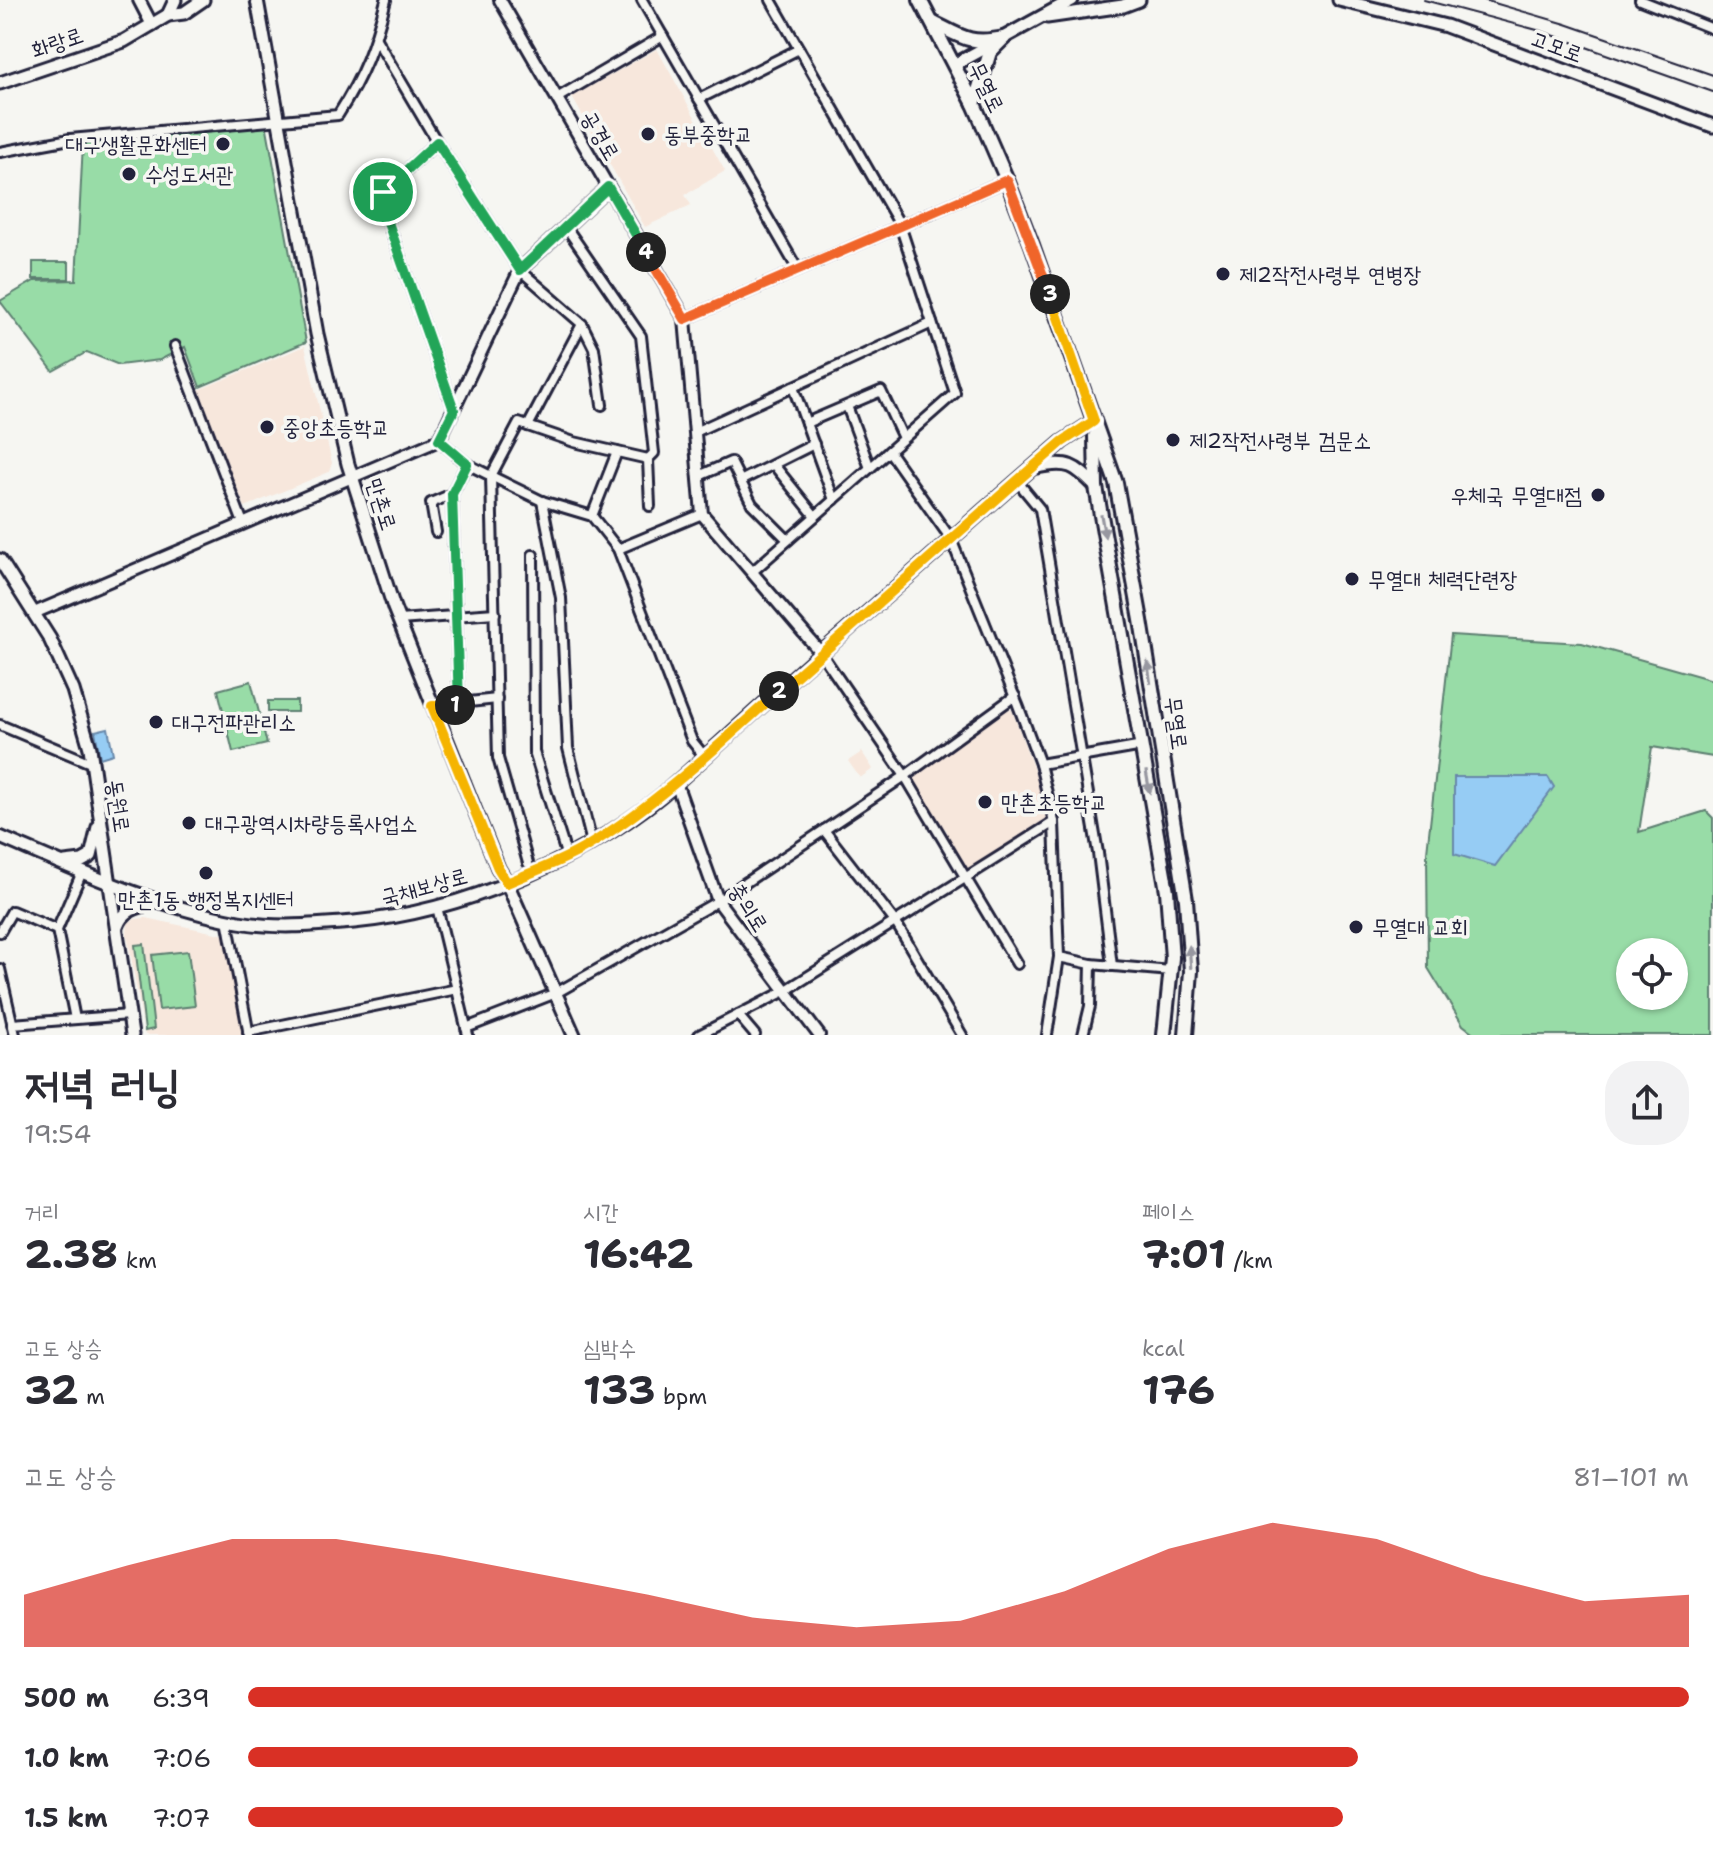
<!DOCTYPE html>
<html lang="ko">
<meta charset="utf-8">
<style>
:root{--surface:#fff;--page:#f2f2f3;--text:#2b2b33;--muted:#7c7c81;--accent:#d93025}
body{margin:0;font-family:"Shantell Sans","Poor Story",sans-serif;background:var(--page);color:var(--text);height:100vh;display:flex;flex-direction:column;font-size:30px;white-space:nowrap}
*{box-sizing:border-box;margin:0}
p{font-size:26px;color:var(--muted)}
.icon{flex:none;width:44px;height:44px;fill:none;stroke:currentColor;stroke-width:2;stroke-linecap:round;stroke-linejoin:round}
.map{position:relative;height:1035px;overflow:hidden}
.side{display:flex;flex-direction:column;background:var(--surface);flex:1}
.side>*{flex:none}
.controls{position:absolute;left:1616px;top:938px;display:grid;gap:16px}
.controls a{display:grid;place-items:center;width:72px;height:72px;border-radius:50%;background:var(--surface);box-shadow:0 2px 6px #0004;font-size:40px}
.pin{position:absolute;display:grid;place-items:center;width:68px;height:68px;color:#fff;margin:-34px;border:4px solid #fff;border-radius:50%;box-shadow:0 2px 8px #0007}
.km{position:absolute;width:40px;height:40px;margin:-20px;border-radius:50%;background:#222;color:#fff;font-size:22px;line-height:40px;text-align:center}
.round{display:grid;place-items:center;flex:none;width:84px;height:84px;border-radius:32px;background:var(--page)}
.summary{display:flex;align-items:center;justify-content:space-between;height:136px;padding:0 24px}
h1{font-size:44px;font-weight:700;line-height:60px}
.stats{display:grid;grid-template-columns:repeat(3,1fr);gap:12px;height:136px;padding:8px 24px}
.stats div{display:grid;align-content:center}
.stats b{font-size:40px;font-weight:700}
.stats small{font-size:22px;font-weight:400}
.stats p{font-size:22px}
.chart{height:224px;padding:16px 24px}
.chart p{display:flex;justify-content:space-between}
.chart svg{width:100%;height:144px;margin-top:8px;fill:var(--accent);opacity:.7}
ul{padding:0 24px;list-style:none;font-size:26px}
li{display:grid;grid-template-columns:128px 96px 1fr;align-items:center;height:60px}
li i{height:20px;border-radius:10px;background:var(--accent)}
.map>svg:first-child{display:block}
</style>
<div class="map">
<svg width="1713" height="1035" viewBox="0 0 1713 1035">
<rect width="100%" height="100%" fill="#f6f6f2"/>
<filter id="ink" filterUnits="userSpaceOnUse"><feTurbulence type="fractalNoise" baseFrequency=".0125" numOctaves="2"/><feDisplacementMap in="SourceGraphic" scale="16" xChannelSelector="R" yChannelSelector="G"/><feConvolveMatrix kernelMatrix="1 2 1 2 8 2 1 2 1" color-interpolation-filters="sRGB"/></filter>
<g filter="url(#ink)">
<g fill="#f7e7dc">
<path d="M657,49L725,171L685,195L691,205L645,227L572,97Z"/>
<path d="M305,346L332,463L329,472L245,507L196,391Z"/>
<path d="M1006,709L1012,710L1039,784L1049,820L972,871L966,869L949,841L946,829L941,827L914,780L915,773Z"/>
<path d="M862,752L873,769L860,778L848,761Z"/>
<path d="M146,918L225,935L245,1035H145L127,934L128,923L135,919Z"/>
</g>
<g fill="#98dca7" stroke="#5d7f71" stroke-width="2" fill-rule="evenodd">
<path d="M266,123L306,342L200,387L185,347L160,360L119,365L87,352L53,371L0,301L34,281L76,280L83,143Z"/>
<rect x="33" y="262" width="36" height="17"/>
<path d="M1451,635L1582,643L1713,680V757L1652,747L1639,832L1706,811L1713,818V1035H1476L1463,1025L1428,968L1427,852ZM1630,952H1674V996H1630Z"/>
<path d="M251,681L267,744L233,752L218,690Z"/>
<rect x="268" y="701" width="29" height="11"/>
<path d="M144,944L154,1029L145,1031L135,945Z"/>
<path d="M188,951L195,1006L159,1010L152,955Z"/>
</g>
<g fill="#96ccf4" stroke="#6888aa" stroke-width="2">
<path d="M108,728L113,754L100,758L95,731Z"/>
<path d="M1454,777H1548L1554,787L1495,866L1454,854Z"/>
</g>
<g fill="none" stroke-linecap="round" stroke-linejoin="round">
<defs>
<g id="minor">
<path d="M642,0L798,270"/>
<path d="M1640,0L1713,29"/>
<path d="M376,39L437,142L520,270L582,324L594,348L602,405"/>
<path d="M557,98L663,36"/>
<path d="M699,99L799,49"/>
<path d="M437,142L383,192L380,200L454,410"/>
<path d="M0,152L70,139L338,115C364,74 374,47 386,0"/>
<path d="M566,227L641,336L654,453L648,459L650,506"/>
<path d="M685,319L1007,180"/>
<path d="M175,346L243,523"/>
<path d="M793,387L834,500"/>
<path d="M847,406L870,468"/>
<path d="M806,423L881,391L903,438"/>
<path d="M528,426L582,324"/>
<path d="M695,432L932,323"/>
<path d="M439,440L467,464L491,476L542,501L592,516L618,549L692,741L705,757"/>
<path d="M889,451L951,539L1018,705L1040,764L1054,822L1059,957L1047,1035"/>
<path d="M774,465L815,516"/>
<path d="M699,476L731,462L752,504L788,540"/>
<path d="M740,481L814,444"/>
<path d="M1017,481L1040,509L1098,853L1112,966"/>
<path d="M542,501L561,598L568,748L592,843"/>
<path d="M592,516L617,452"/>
<path d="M436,532L431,503L452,494"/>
<path d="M618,549L702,514"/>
<path d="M533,555L534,752L567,857"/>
<path d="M752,572L955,393L900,225L771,0"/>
<path d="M399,620L495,613"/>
<path d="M821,653L905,776L1017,964"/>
<path d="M459,704L452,494L467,464"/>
<path d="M432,706L497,699"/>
<path d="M0,725L93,764"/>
<path d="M1040,764L1143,746"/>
<path d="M824,830L896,923L962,1035"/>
<path d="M528,863L498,758L491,476L519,423L574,442L648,459"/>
<path d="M437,907L468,1035"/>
<path d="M227,919L249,1035"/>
<path d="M0,932L12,911L57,930"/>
<path d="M1059,957L1091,964L1171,971"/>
<path d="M0,969L15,1035"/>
<path d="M738,1015L755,1035"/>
<path d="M75,1019L57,930L82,872"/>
<path d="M12,1024L129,1015"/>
<path d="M466,1028L556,993L718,901L905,776L1015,696"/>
<path d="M248,1032L457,989"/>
<path d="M699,1035L785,991L1054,822"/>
<path d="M1083,1035L1090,1006L1091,964"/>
</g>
<g id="tertiary">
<path d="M139,0L152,25"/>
<path d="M500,0L685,319L702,514L821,653"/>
<path d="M34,613L439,440L520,270L608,187"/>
<path d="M676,783L718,901L819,1035"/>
</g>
<g id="secondary">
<path d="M257,0L317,334L348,464L394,608L498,868L507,883L574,1035"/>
<path d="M1339,0L1446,26L1713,126"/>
<path d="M168,15L175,0"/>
<path d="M1047,17L1123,6L1139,0"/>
<path d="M954,65L1072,0"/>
<path d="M0,83L124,41L168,15L184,13L203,0"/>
<path d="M1037,467C1068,460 1075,465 1096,487"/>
<path d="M0,560L50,639L73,690L90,748L132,1035"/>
<path d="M0,837C77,870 156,907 239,922C277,929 317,925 354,922C463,912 595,856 677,782C725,739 773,695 821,653C887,596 952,538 1017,481L1062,442L1094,421"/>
<path d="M65,863L82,861L91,856L98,827"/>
<path d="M117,927C124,907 142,906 161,901"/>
</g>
<g id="primary">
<path d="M920,0L974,104L1007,180L1032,245L1116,483L1141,620L1186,900L1191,971L1186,1035"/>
<path d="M932,22C962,37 969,45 1004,38"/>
<path d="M974,104L990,52L1004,38"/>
<path d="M1095,436L1096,487L1167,891L1172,958L1164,1035"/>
</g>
</defs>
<use href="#minor" stroke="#22223b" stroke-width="14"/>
<use href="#tertiary" stroke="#22223b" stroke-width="16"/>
<use href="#secondary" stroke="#22223b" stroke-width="17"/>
<use href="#primary" stroke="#22223b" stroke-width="18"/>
<use href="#minor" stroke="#f6f6f2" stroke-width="8"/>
<use href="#tertiary" stroke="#f6f6f2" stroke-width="10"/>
<use href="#secondary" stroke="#f6f6f2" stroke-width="11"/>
<use href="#primary" stroke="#f6f6f2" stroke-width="12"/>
<g stroke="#22223b" stroke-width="2">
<path d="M1424,0L1541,31L1713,92"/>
<path d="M1484,0L1566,24L1713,75"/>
</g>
</g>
<defs><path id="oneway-solid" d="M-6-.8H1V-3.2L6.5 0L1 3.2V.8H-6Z" transform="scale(2)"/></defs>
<g fill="#9797a0">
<use href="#oneway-solid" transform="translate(1103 526) rotate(80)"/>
<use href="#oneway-solid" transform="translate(1149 672) rotate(-98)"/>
<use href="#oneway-solid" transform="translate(1148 782) rotate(80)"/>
<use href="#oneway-solid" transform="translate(1190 957) rotate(-94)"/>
</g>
</g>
<g fill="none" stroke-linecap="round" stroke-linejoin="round" filter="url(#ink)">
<defs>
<path id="split-1" d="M383,192L380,200L454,410L439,440L467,464L452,494L459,704L455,705"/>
<path id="split-2" d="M455,705L432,706L498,868L507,883C534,871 561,862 586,847C657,804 718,746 779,691"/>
<path id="split-3" d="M779,691L1017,481L1062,442L1094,421L1050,294"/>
<path id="split-4" d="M646,252L685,319L1007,180L1050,294"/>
<path id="split-5" d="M383,192L437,142L520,270L608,187L646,252"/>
</defs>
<use href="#split-1" stroke="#fff" stroke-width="16"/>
<use href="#split-2" stroke="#fff" stroke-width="16"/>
<use href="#split-3" stroke="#fff" stroke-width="16"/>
<use href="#split-4" stroke="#fff" stroke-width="16"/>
<use href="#split-5" stroke="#fff" stroke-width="16"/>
<use href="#split-1" stroke="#22a559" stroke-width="10"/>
<use href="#split-2" stroke="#f5b400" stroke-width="10"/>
<use href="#split-3" stroke="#f5b400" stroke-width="10"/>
<use href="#split-4" stroke="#f0652b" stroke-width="10"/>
<use href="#split-5" stroke="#22a559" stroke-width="10"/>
</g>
<g fill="#22223b" stroke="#f6f6f2" stroke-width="3">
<circle cx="648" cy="134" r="8"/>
<circle cx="223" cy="144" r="8"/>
<circle cx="129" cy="174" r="8"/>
<circle cx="1223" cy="274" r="8"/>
<circle cx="267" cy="427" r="8"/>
<circle cx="1173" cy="440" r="8"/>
<circle cx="1598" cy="495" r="8"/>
<circle cx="1352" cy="579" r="8"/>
<circle cx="156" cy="722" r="8"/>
<circle cx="985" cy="802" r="8"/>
<circle cx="189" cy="823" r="8"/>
<circle cx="206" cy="873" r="8"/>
<circle cx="1356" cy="927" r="8"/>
</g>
<g text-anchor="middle" stroke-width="7" stroke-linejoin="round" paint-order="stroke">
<g font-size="22" fill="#22223b" stroke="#f6f6f2">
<text transform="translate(57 42) rotate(-19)" y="8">화랑로</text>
<text transform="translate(1557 46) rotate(20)" y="8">고모로</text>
<text transform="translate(987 87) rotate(64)" y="8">무열로</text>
<text transform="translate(601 135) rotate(60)" y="8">공경로</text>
<text transform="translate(382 504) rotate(72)" y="8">만촌로</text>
<text transform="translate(1177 723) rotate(82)" y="8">무열로</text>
<text transform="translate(119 806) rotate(81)" y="8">동원로</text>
<text transform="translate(424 886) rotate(-15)" y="8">국채보상로</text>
<text transform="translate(749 907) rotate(58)" y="8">충의로</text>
</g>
<g font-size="22" fill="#22223b" stroke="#f6f6f2" text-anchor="start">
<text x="664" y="142">동부중학교</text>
<text x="207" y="152" text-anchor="end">대구생활문화센터</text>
<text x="145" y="182">수성도서관</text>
<text x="1239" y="282">제2작전사령부 연병장</text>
<text x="283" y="435">중앙초등학교</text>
<text x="1189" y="448">제2작전사령부 검문소</text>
<text x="1582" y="503" text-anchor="end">우체국 무열대점</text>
<text x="1368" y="587">무열대 체력단련장</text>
<text x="172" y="730">대구전파관리소</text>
<text x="1001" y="810">만촌초등학교</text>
<text x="205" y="831">대구광역시차량등록사업소</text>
<text x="206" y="907" text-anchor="middle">만촌1동 행정복지센터</text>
<text x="1372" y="935">무열대 교회</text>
</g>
</g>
</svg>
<div class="controls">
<a><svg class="icon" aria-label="locate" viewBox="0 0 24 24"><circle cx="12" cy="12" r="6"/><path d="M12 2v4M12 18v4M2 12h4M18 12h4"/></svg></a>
</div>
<div class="pin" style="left:383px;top:192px;background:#1e9e55"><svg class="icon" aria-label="arrive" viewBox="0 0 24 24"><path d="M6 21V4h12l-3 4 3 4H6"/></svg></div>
<b class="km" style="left:455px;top:705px">1</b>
<b class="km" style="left:779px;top:691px">2</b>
<b class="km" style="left:1050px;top:294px">3</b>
<b class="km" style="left:646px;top:252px">4</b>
</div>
<section class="side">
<div class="summary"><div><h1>저녁 러닝</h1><p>19:54</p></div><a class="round"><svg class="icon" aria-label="share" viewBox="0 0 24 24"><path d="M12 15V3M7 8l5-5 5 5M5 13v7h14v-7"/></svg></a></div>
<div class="stats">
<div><p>거리</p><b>2.38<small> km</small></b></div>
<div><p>시간</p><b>16:42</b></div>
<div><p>페이스</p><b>7:01<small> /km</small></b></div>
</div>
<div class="stats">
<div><p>고도 상승</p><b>32<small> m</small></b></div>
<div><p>심박수</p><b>133<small> bpm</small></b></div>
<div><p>kcal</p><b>176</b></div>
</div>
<div class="chart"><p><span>고도 상승</span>81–101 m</p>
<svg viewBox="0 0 160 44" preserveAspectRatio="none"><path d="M0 44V28L10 19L20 11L30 11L40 16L50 22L60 28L70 35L80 38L90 36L100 27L110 14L120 6L130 11L140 22L150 30L160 28V44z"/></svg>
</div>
<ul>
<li><b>500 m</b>6:39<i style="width:100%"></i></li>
<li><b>1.0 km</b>7:06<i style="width:77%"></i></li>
<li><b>1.5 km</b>7:07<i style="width:76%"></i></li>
</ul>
</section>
